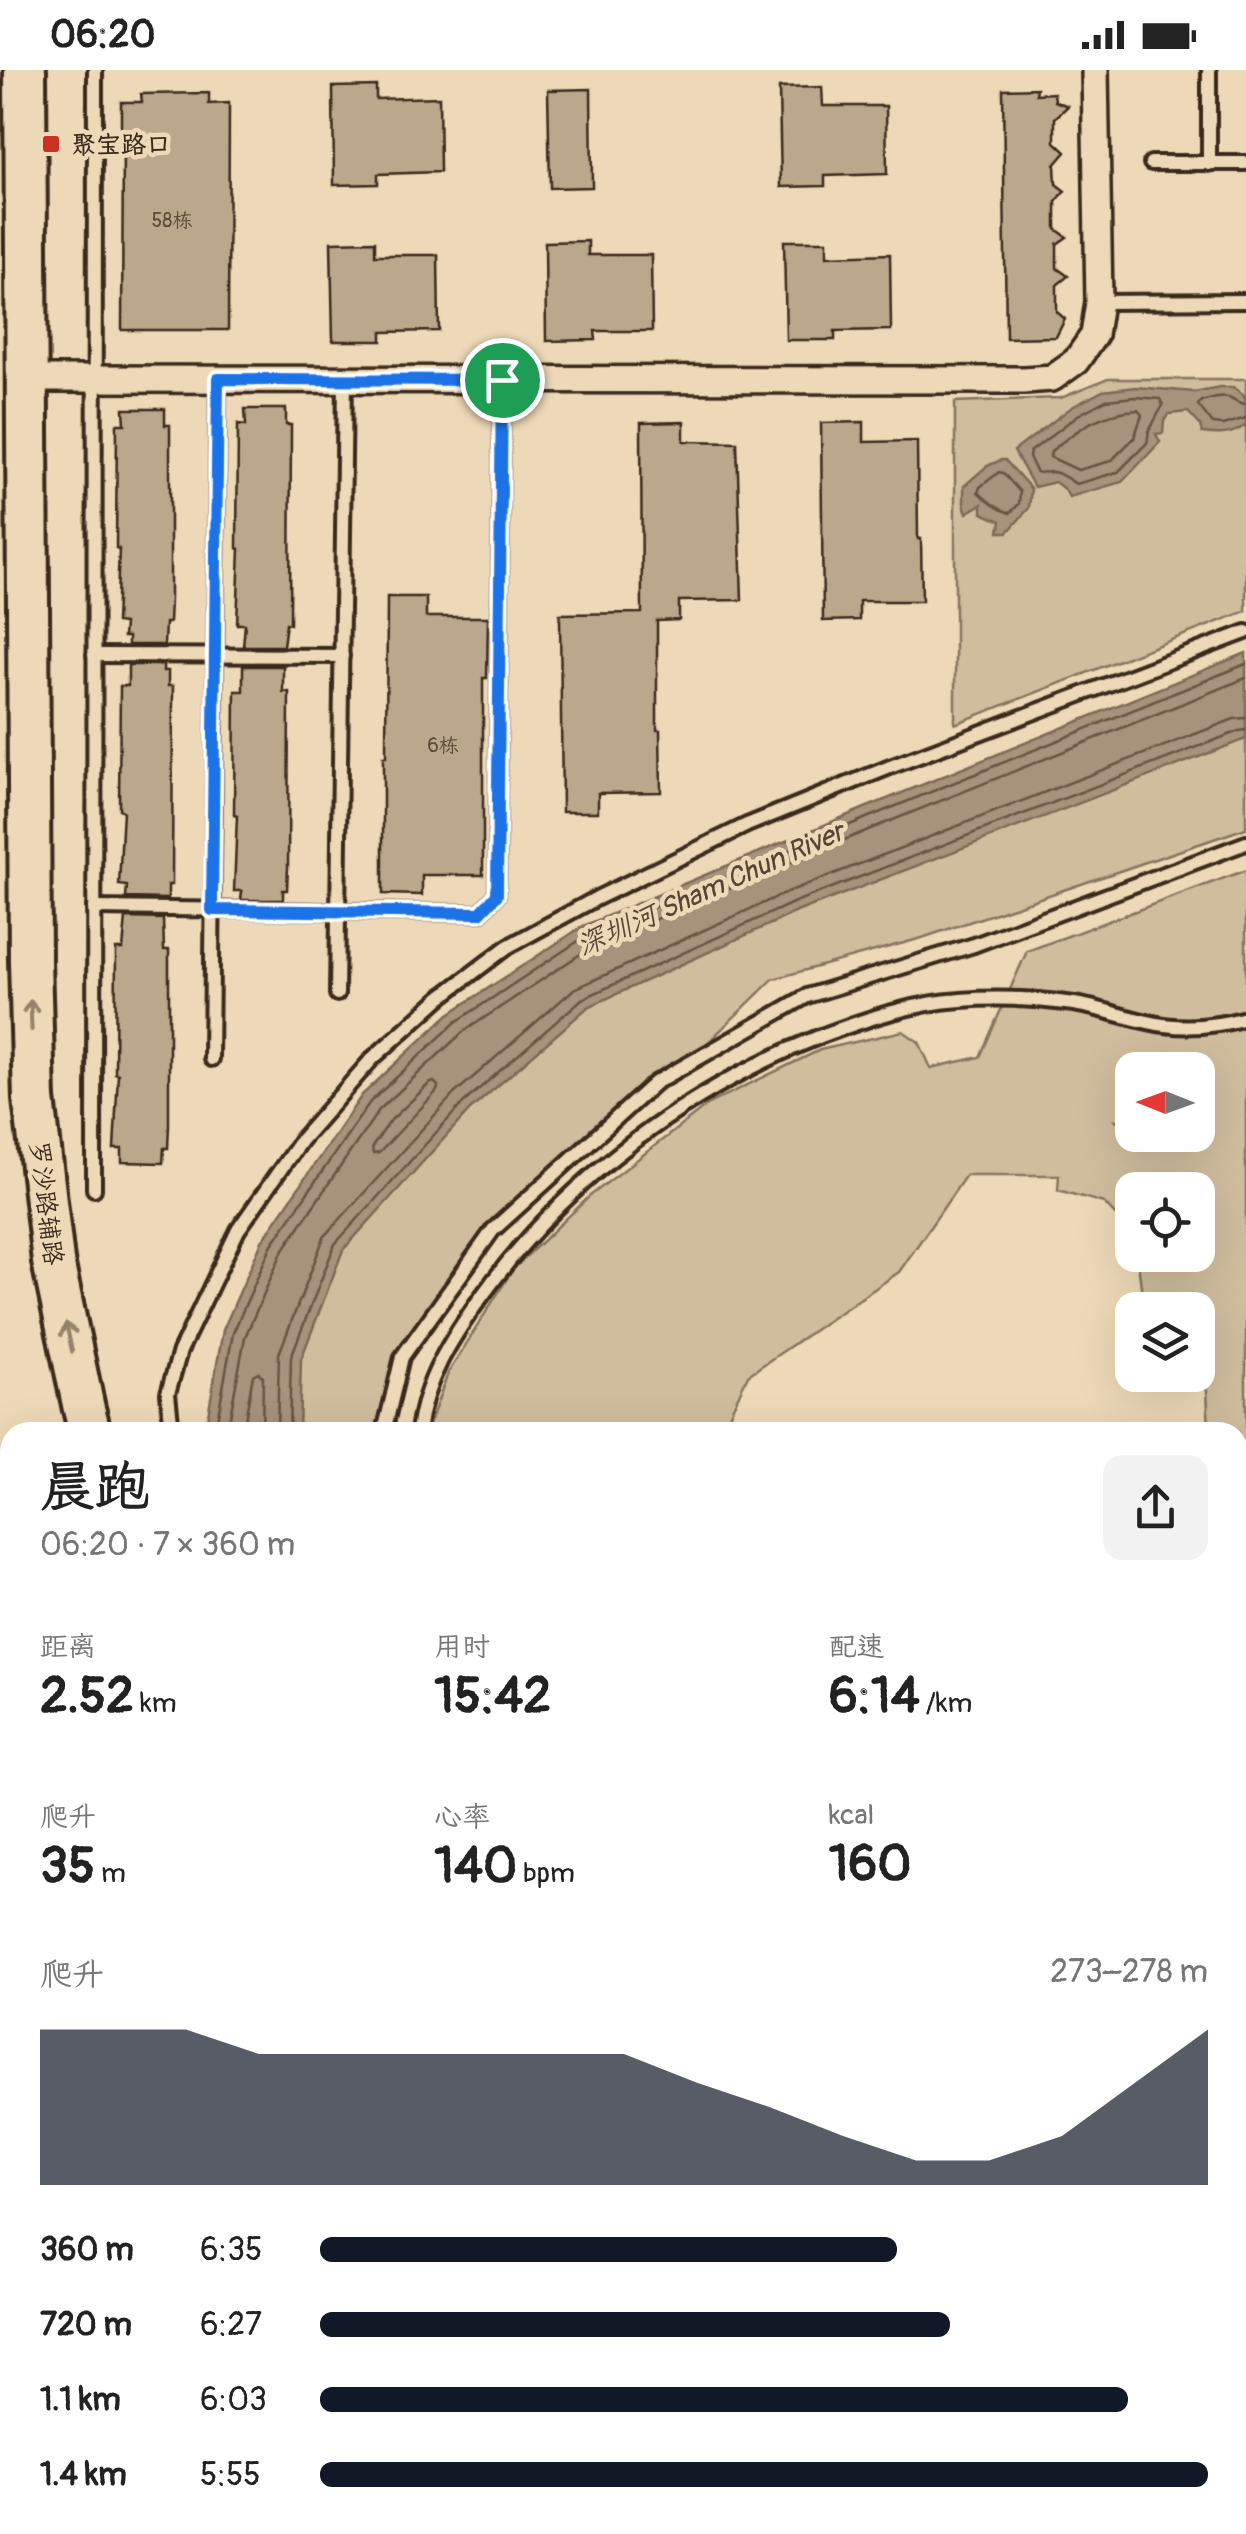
<!DOCTYPE html>
<html lang="zh">
<meta charset="utf-8">
<style>
:root{--surface:#fff;--page:#f2f2f2;--text:#222;--muted:#767676;--accent:#111827}
body{margin:0;font-family:Pangolin,"LXGW WenKai TC",sans-serif;background:var(--page);color:var(--text);height:100vh;display:flex;flex-direction:column;font-size:38px;white-space:nowrap}
*{box-sizing:border-box;margin:0}
p{font-size:32px;color:var(--muted)}
.icon{flex:none;width:55px;height:55px;fill:none;stroke:currentColor;stroke-width:2;stroke-linecap:round;stroke-linejoin:round}
.map{position:relative;flex:1;overflow:hidden}
.drawer{position:absolute;left:0px;top:1352px;width:1248px;height:1112px;display:flex;flex-direction:column;background:var(--surface);border-radius:30px 30px 0 0;box-shadow:0 10px 40px #0002}
.drawer>*{flex:none}
.needle{width:65px;rotate:271deg}
.fabs{position:absolute;left:1115px;top:982px;display:grid;gap:20px}
.fabs a{display:grid;place-items:center;width:100px;height:100px;border-radius:20px;background:var(--surface);box-shadow:0 10px 40px #0002;font-size:50px}
.pin{position:absolute;display:grid;place-items:center;width:85px;height:85px;color:#fff;margin:-42px;border:5px solid #fff;border-radius:50%;box-shadow:0 2px 10px #0007}
.round{display:grid;place-items:center;flex:none;width:105px;height:105px;border-radius:20px;background:var(--page)}
.summary{display:flex;align-items:center;justify-content:space-between;height:170px;padding:0 40px}
h1{font-size:55px;font-weight:800;line-height:75px}
.stats{display:grid;grid-template-columns:repeat(3,1fr);gap:15px;height:170px;padding:10px 40px}
.stats div{display:grid;align-content:center}
.stats b{font-size:50px;font-weight:800}
.stats small{font-size:28px;font-weight:400}
.stats p{font-size:28px}
.chart{height:280px;padding:20px 40px}
.chart p{display:flex;justify-content:space-between}
.chart svg{width:100%;height:180px;margin-top:10px;fill:var(--accent);opacity:.7}
ul{padding:0 40px;list-style:none;font-size:32px}
li{display:grid;grid-template-columns:160px 120px 1fr;align-items:center;height:75px}
li i{height:25px;border-radius:12px;background:var(--accent)}
.status{display:flex;justify-content:space-between;align-items:center;height:70px;padding:0 50px;background:var(--surface);direction:ltr}
.status svg{height:28px;fill:currentColor}
.map>svg:first-child{display:block}
</style>
<div class="status"><b>06:20</b><svg viewBox="0 0 49 12"><path d="M0 12V9h3v3zM5 12V6h3v6zM10 12V3h3v9zM15 12V0h3v12zM26 1h20v11H26zM47 4h2v5h-2z"/></svg></div>
<div class="map">
<svg width="1246" height="2464" viewBox="0 0 1246 2464">
<rect width="100%" height="100%" fill="#edd9b7"/>
<filter id="ink" filterUnits="userSpaceOnUse"><feTurbulence type="fractalNoise" baseFrequency=".01" numOctaves="2"/><feDisplacementMap in="SourceGraphic" scale="20" xChannelSelector="R" yChannelSelector="G"/><feConvolveMatrix kernelMatrix="1 2 1 2 8 2 1 2 1" color-interpolation-filters="sRGB"/></filter>
<g filter="url(#ink)">
<path fill="#decaaa" d="M0,2145L10,2171V2455H121L124,2464H0Z"/>
<g fill="#d0bd9e" stroke="#86745e" stroke-width="2.5" fill-rule="evenodd">
<path d="M1108,309H1246V541L955,654V332L1061,328Z"/>
<path d="M1246,631V758L922,868L773,909L684,996L493,1160L398,1302L390,1362H250L313,1155L564,906Z"/>
<path d="M1246,800V1562L1238,1557V1362H1209L1207,1320L1191,1305H1198V1240H1144L1137,1185H1198V1120H1132V1163L1104,1133L1058,1120L1059,1105H966L899,1202L748,1305L721,1362H429V1355L448,1303L513,1199L590,1126L710,1033L820,980L903,961L919,972L931,998L980,987L1027,881ZM1132,1000H1198V1065H1173L1172,1077L1144,1074L1116,1050L1132,1051Z"/>
<path d="M1238,1562L1246,1568V2259L1238,2256Z"/>
</g>
<g fill="#a7937b" stroke="#7c6956" stroke-width="2.5">
<path d="M1135,317L1194,322L1220,317H1233L1243,324L1246,331V355C1231,366 1220,365 1202,363L1200,355L1188,342L1169,344L1164,351L1163,363L1156,364L1160,372L1122,412L1069,427L1065,420L1055,412L1034,417L1014,381L1072,337L1103,321Z"/>
<path d="M1001,390H1005L1031,419L1029,438L1008,462H999L1001,451L982,443V434L967,443L964,434V416L987,396Z"/>
<path d="M1246,583V669L799,841L588,937L470,1040L343,1180L301,1289L299,1362H205L223,1260L262,1171L362,1025L449,944L583,856L865,738Z"/>
<path d="M1238,2354L1246,2357V2459L1237,2455Z"/>
</g>
<g fill="none" stroke-linecap="round" stroke-linejoin="round">
<g stroke="#665443" stroke-width="2.5">
<path d="M1135,327L1160,329L1163,335L1149,361L1147,373L1118,402L1076,414C1069,410 1061,403 1053,402C1032,402 1040,408 1029,387L1030,382L1078,345L1106,330Z"/>
<path d="M1246,334C1238,334 1235,329 1228,327C1220,325 1209,329 1201,331L1198,335L1213,354L1223,355L1246,348"/>
<path d="M1138,340L1142,345L1134,368L1111,391L1078,400L1050,387L1051,381C1080,358 1099,342 1138,340Z"/>
<path d="M999,402L1003,403L1020,422L1019,434L1010,443C997,439 988,431 978,422L980,417Z"/>
<path d="M434,1012L438,1016L437,1021L379,1083L373,1084L372,1077L391,1050L429,1014Z"/>
<path d="M215,1362L233,1263L271,1176L370,1032L456,952L589,864L869,747L1246,594"/>
<path d="M227,1362L245,1267L282,1182L379,1040L463,962L594,875L873,758L1246,608"/>
<path d="M243,1362L253,1305L258,1302L263,1307L262,1362"/>
<path d="M277,1362L279,1284L324,1167L454,1024L574,919L790,821L1234,649L1246,648"/>
<path d="M289,1362L291,1287L335,1174L463,1033L582,929L795,832L1239,661L1246,660"/>
</g>
</g>
<g fill="#bba88c" stroke="#3b2a1e" stroke-width="2.5">
<path d="M376,16V29L439,27L440,102L378,104V114L334,115L333,17Z"/>
<path d="M822,17L823,36H886L887,104L825,106V116L781,117L779,18Z"/>
<path d="M1037,18L1036,24L1054,23L1055,31L1068,36L1055,48V72L1066,82L1055,95L1056,114L1065,121L1056,132V159L1067,167L1057,174V198L1068,206L1057,215V242L1065,249L1056,267L1006,268L1003,19Z"/>
<path d="M591,19L592,117L550,118L548,20Z"/>
<path d="M209,23V34L229,33L228,260H122L123,66H121V32H142L141,24Z"/>
<path d="M375,171V185H438L439,261L382,262V271H333L331,172Z"/>
<path d="M588,171V185H651L652,261H595L596,270L546,271L545,172Z"/>
<path d="M784,171H827V186L890,184L891,260L835,261V270H786Z"/>
<path d="M124,339H165V355H170V529L169,553H165L164,575H128V567H123L124,554L116,553L119,479L116,478L117,354H125Z"/>
<path d="M245,339H286V355H291L290,554L286,553L283,576H243L245,554H237L240,479L237,478L238,354L246,355Z"/>
<path d="M684,352V371L737,372L742,530L679,531V550L657,551V660H660L661,722L598,723V742H562L560,544L642,543L641,353Z"/>
<path d="M864,352V372L917,371L918,469H921L922,531H859V550L823,551L821,353Z"/>
<path d="M387,527H426V547H488L487,608H483V805H422V825L383,824V687H386Z"/>
<path d="M128,595H163V601H168V616H173L172,815H168V829L126,828L127,816L119,815L123,741L119,739L120,616H128Z"/>
<path d="M243,596H283V622H289L288,797L287,820H283V830H241L242,821H234L237,746L234,745L235,621H243Z"/>
<path d="M126,848L163,849L164,880H169V1055L168,1078H164L163,1093L122,1092V1079H114L118,1004L115,1003L116,879H123Z"/>
</g>
<g fill="none" stroke-linecap="round" stroke-linejoin="round">
<defs>
<g id="lane">
<path d="M1151,93H1246"/>
<path d="M1209,94V0"/>
<path d="M1099,232L1246,231"/>
<path d="M94,585L342,586"/>
<path d="M94,838L480,843L497,825L502,310"/>
<path d="M337,924L345,310"/>
<path d="M211,989L218,309"/>
<path d="M94,1119L95,0"/>
<path d="M172,1362L168,1323L180,1281L238,1160L301,1070L372,989L441,927L507,877L597,828L747,755L890,697L1246,562"/>
<path d="M384,1362L402,1287L493,1160L655,1013L807,926L974,875L1246,773"/>
<path d="M418,1362C424,1311 452,1267 482,1226C567,1108 687,1020 821,966C866,949 913,933 961,930C998,927 1037,929 1074,934C1100,938 1124,947 1148,952C1181,960 1213,957 1246,948"/>
<path d="M1238,2268L1246,2271"/>
<path d="M1238,2295L1246,2299"/>
<path d="M859,2455L879,2464"/>
<path d="M1072,2455L1085,2464"/>
</g>
<path id="street" d="M25,309L1024,310L1052,308L1076,291L1094,265L1099,232L1095,0"/>
<g id="primary">
<path d="M25,0L30,891L34,1029L53,1191L84,1339L90,1362"/>
<path d="M0,1986L10,2014"/>
<path d="M191,2455L194,2464"/>
<path d="M463,2455L467,2464"/>
<path d="M658,2455L679,2464"/>
</g>
<g id="highway">
<path d="M0,1432L10,1473"/>
<path d="M0,1719L10,1750"/>
<path d="M287,2455L292,2464"/>
<path d="M371,2455L375,2464"/>
</g>
</defs>
<use href="#lane" stroke="#3b2a1e" stroke-width="20"/>
<use href="#street" stroke="#3b2a1e" stroke-width="32"/>
<use href="#primary" stroke="#3b2a1e" stroke-width="48"/>
<use href="#highway" stroke="#3b2a1e" stroke-width="52"/>
<use href="#lane" stroke="#edd9b7" stroke-width="12"/>
<use href="#street" stroke="#edd9b7" stroke-width="25"/>
<use href="#primary" stroke="#edd9b7" stroke-width="40"/>
<use href="#highway" stroke="#edd9b7" stroke-width="45"/>
</g>
<defs><path id="oneway-shaft" d="M-6 0H5M1.5-3L5.5 0L1.5 3" fill="none" stroke-width="1.6" stroke-linecap="round" stroke-linejoin="round" transform="scale(2.5)"/></defs>
<g stroke="#94826a">
<use href="#oneway-shaft" transform="translate(31 945) rotate(-92)"/>
<use href="#oneway-shaft" transform="translate(69 1267) rotate(-102)"/>
</g>
</g>
<g fill="none" stroke-linecap="round" stroke-linejoin="round" filter="url(#ink)">
<defs>
<path id="route" d="M218,309L502,310L497,825L480,843L212,840Z"/>
</defs>
<use href="#route" stroke="#fff" stroke-width="20"/>
<use href="#route" stroke="#1a73e8" stroke-width="12"/>
</g>
<rect fill="#c8321e" stroke="#edd9b7" stroke-width="4" x="41" y="64" width="20" height="20" rx="5"/>
<g text-anchor="middle" stroke-width="9" stroke-linejoin="round" paint-order="stroke">
<g font-size="20" fill="#5b4a3a">
<text x="172" y="157">58栋</text>
<text x="443" y="682">6栋</text>
</g>
<g font-size="25" font-weight="bold" fill="#3b2a1e" stroke="#edd9b7" text-anchor="start">
<text x="71" y="83">聚宝路口</text>
</g>
<g font-size="25" fill="#3b2a1e" stroke="#edd9b7">
<text transform="translate(47 1133) rotate(83)" y="9">罗沙路辅路</text>
</g>
<g font-size="28" font-style="italic" fill="#564435" stroke="#edd9b7">
<text transform="translate(710 818) rotate(-24)" y="10">深圳河 Sham Chun River</text>
</g>
</g>
</svg>
<div class="fabs">
<a><svg class="needle" viewBox="-14 -14 28 28"><path d="M0-13l5 13h-10z" fill="#e53935"/><path d="M0 13l5-13h-10z" fill="#767676"/></svg></a>
<a><svg class="icon" aria-label="locate" viewBox="0 0 24 24"><circle cx="12" cy="12" r="6"/><path d="M12 2v4M12 18v4M2 12h4M18 12h4"/></svg></a>
<a><svg class="icon" aria-label="layers" viewBox="0 0 24 24"><path d="M12 4l9 5-9 5-9-5zM3 14l9 5 9-5"/></svg></a>
</div>
<div class="pin" style="left:502px;top:310px;background:#1e9e55"><svg class="icon" aria-label="arrive" viewBox="0 0 24 24"><path d="M6 21V4h12l-3 4 3 4H6"/></svg></div>
<section class="drawer">
<div class="summary"><div><h1>晨跑</h1><p>06:20 · 7 × 360 m</p></div><a class="round"><svg class="icon" aria-label="share" viewBox="0 0 24 24"><path d="M12 15V3M7 8l5-5 5 5M5 13v7h14v-7"/></svg></a></div>
<div class="stats">
<div><p>距离</p><b>2.52<small> km</small></b></div>
<div><p>用时</p><b>15:42</b></div>
<div><p>配速</p><b>6:14<small> /km</small></b></div>
</div>
<div class="stats">
<div><p>爬升</p><b>35<small> m</small></b></div>
<div><p>心率</p><b>140<small> bpm</small></b></div>
<div><p>kcal</p><b>160</b></div>
</div>
<div class="chart"><p><span>爬升</span>273–278 m</p>
<svg viewBox="0 0 160 44" preserveAspectRatio="none"><path d="M0 44V6L10 6L20 6L30 12L40 12L50 12L60 12L70 12L80 12L90 19L100 25L110 32L120 38L130 38L140 32L150 19L160 6V44z"/></svg>
</div>
<ul>
<li><b>360 m</b>6:35<i style="width:65%"></i></li>
<li><b>720 m</b>6:27<i style="width:71%"></i></li>
<li><b>1.1 km</b>6:03<i style="width:91%"></i></li>
<li><b>1.4 km</b>5:55<i style="width:100%"></i></li>
</ul>
</section>
</div>
